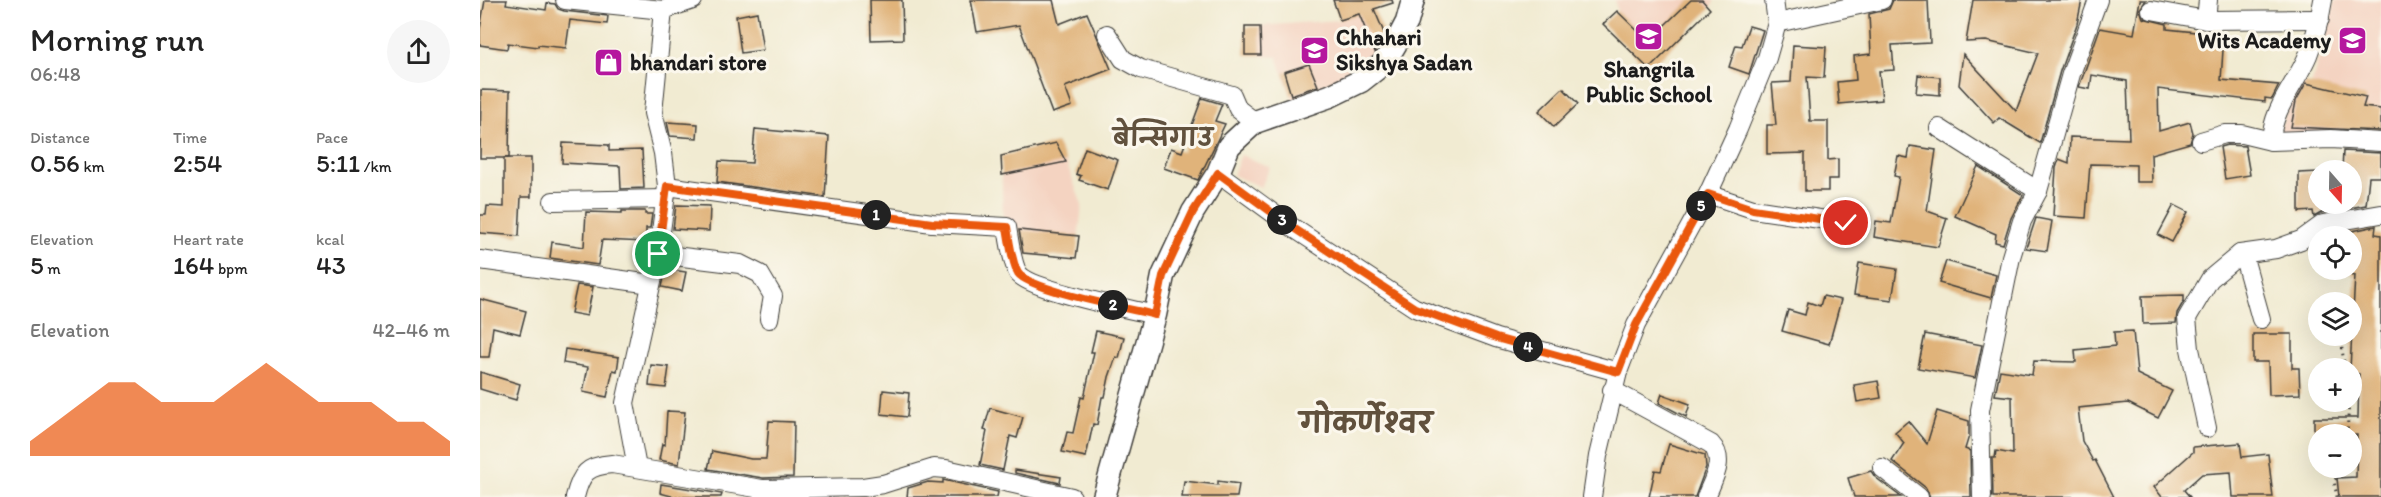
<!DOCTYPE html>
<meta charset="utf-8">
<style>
:root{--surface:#fff;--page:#f6f6f6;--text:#222;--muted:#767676;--accent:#ea580c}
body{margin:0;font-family:Itim,"Playpen Sans Deva",sans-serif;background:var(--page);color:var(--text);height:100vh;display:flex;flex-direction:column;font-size:22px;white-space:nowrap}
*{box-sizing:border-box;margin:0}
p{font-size:20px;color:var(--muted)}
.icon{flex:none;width:33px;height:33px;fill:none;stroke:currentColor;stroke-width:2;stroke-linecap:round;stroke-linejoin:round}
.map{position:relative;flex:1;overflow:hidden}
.sheet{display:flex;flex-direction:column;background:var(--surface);width:480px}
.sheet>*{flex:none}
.needle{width:39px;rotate:160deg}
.buttons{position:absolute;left:1828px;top:160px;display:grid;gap:12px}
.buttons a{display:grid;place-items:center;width:54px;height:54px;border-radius:50%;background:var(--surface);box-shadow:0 6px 24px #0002;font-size:30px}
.pin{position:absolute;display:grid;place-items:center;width:51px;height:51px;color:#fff;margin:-26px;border:3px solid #fff;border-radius:50%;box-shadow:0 2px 6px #0007}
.km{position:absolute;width:30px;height:30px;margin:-15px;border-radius:50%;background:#222;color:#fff;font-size:16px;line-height:30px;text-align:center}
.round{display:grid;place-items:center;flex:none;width:63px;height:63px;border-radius:32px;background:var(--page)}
.summary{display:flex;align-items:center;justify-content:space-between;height:102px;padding:0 30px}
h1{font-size:33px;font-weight:600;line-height:45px}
.figures{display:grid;grid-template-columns:repeat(3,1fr);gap:9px;height:102px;padding:6px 30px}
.figures div{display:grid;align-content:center}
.figures b{font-size:26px;font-weight:600}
.figures small{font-size:16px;font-weight:400}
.figures p{font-size:16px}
.chart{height:168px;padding:12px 30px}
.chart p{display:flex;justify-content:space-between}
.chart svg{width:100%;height:108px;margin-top:6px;fill:var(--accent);opacity:.7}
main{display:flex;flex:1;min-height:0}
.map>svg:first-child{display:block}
</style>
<main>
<section class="sheet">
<div class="summary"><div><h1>Morning run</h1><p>06:48</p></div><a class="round"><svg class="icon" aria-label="share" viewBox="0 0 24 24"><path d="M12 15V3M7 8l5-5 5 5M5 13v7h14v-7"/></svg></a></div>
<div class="figures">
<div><p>Distance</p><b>0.56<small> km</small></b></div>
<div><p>Time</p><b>2:54</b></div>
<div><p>Pace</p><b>5:11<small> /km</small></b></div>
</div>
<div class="figures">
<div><p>Elevation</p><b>5<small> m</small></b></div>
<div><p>Heart rate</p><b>164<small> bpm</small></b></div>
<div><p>kcal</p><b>43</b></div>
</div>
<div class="chart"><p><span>Elevation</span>42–46 m</p>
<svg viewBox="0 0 160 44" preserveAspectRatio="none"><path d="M0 44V38L10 30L20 22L30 14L40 14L50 22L60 22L70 22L80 14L90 6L100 14L110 22L120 22L130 22L140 30L150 30L160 38V44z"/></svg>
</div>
</section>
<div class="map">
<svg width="1901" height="497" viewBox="0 0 1901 497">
<rect width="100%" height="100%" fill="#fbf7ec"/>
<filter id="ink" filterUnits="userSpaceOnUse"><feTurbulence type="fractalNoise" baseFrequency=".0167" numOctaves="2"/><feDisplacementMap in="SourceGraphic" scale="12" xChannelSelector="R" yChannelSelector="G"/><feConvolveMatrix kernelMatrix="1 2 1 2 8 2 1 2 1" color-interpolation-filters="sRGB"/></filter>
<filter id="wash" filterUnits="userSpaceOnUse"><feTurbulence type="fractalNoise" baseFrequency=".008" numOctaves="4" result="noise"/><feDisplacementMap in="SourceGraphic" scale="24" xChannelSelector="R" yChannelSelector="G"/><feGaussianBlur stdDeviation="1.35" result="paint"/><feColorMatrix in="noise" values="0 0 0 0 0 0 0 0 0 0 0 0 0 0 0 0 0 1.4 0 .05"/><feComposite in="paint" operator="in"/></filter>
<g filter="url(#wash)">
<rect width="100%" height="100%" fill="#f1ebd2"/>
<g fill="#f4d3c1">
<path d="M890,0L909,45L892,69L813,101L797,57L765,55V27L860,20Z"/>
<path d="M1135,0H1235L1230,9L1169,69L1123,24L1137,11Z"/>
<path d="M1855,0H1901V137H1797L1818,80L1831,86Z"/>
<path d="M576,143L586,162L602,205L596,258L524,250L521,156Z"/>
<path d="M761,155L790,167L781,187L753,175Z"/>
</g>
<g id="blocks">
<g fill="#e0b37a">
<path d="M5,0H27L26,4L66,10L67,3L75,4L78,9L84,11L128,16L127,24L90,20L86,48L58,45V47L28,43L27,49L0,45V29Z"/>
<path d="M390,0H422L423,39L391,40Z"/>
<path d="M491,0H573L579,24L607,13L631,69L585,87L592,106L572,113L539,25L497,32Z"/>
<path d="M853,0H912L913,3L894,9L905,35L895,52L879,14L860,20Z"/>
<path d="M1211,0H1222L1230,9L1169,69L1123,24L1137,11L1168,41Z"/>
<path d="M1413,0H1448L1450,43L1412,45L1414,70L1399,71L1402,100L1359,104L1357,82L1376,80L1374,56L1391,54L1389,14L1409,9Z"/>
<path d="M1493,0H1602L1597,24L1580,71L1560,143L1519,118L1514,123L1479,85L1483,54L1536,111L1558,53L1506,41L1486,42Z"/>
<path d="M1660,0H1666L1660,9L1663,18L1687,24V29L1744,35L1741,80L1799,85L1792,99L1785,98V102L1678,89L1679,131L1710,122L1713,133L1710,143L1671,154L1672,182H1656V165L1610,164L1606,218L1573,216L1576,168L1579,159L1589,163L1590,137L1649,139L1647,81L1612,75L1610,89L1599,87L1620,28L1654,34Z"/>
<path d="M277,12L283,50L261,53L256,16Z"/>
<path d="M1269,26L1283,30L1269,74L1249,67L1256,45L1262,46Z"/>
<path d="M765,27H780L781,55H765Z"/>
<path d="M1313,45L1346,47L1344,78L1327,77L1330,121H1348V160L1358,159V179H1348V191H1325V153L1287,154V125H1296L1292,83L1311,82Z"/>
<path d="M829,64L838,86L811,95L804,72Z"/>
<path d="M1438,75L1460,77V95L1436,93Z"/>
<path d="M1826,83L1886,97L1883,107L1901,109V131L1811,127L1816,101Z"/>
<path d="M1083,88L1098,104L1074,127L1059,111Z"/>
<path d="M1,90L30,91L29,158H0Z"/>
<path d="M722,98L742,104L735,121L745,124L718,180L684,168L691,148L702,152Z"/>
<path d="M187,122L218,124L217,138L190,136Z"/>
<path d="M275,129L349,136L345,197L237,182L239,161L272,163Z"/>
<path d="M83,143L129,145V151L162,150L164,188L141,189L140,166L82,163Z"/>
<path d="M576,143L586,162L522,175L521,156Z"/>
<path d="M1747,145L1765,146L1770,175L1745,179L1740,147Z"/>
<path d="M1430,146L1456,150L1447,211L1467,218L1458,247L1394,237L1396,221L1411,223L1419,177L1414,176L1418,156L1428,158Z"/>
<path d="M605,148L638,160L628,190L599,180L601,176L596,174Z"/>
<path d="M1863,151L1901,153V177H1889L1886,205L1841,213L1834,217L1833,211L1819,212V173L1839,172V204H1872V171H1862Z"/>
<path d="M24,158H51V197H41L39,236L0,233V215H6L7,206L24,207Z"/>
<path d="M1498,166L1543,195L1531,218L1523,244L1515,242L1516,234L1475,216Z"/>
<path d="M196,205L230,206L229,231L193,229Z"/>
<path d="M1694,205L1708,212L1692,242L1678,235Z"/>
<path d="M142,211H165V214H172L170,228H166V242L122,240L118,265L70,258L72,242L104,247L106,212L142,213Z"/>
<path d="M1556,218L1572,221L1567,251L1546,248Z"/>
<path d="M1896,226L1895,234L1901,235V497H1859L1857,478L1876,477L1877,435H1834V418H1878L1879,374L1872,373V369H1870L1875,275L1872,276V237H1844Z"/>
<path d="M539,230L599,236L596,258L543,253Z"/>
<path d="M1466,261L1516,275L1511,298L1459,283Z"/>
<path d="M1379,263L1417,269L1412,300L1374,295Z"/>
<path d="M186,269L206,272L202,291L182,287Z"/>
<path d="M97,285L113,287L107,316L91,313Z"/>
<path d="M1704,295V301L1697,313L1696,323L1663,324L1662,296Z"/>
<path d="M1343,296L1361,300L1349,344L1302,331L1308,310L1325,315L1328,302L1340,306Z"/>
<path d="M0,299L46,311L40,334L13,327L9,357H0Z"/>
<path d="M616,331L644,337L639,358L636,357L629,377L625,397H622L617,425L613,424L606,457L582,452L587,432L593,433L601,397L604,398L614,352H611Z"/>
<path d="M1653,331L1657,374L1692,391L1678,418L1648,403L1598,408L1602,441L1613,461L1615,460L1634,497H1513L1512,458H1515L1516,451L1533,454L1532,397L1515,395L1520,370L1552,375L1554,361L1596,362L1595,350L1635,346L1634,332Z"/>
<path d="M1445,334L1502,345L1495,378L1438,368Z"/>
<path d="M1773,334H1812V368H1819L1820,394L1789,395L1788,362H1773Z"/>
<path d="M85,349L139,357L137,371L133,370L127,397L103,392L108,367L83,363Z"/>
<path d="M171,365L189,367L186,388L169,386Z"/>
<path d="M0,372L40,384L36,400L0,389Z"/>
<path d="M1398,381L1401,398L1377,402L1374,385Z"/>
<path d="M403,390L429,393L427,417L401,414Z"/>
<path d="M1182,394L1210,404L1206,417L1179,403Z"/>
<path d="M510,408L543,417L537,438L530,436L523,470L500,465L507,431L504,430Z"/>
<path d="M187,411L205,412L199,464L179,460L182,444L185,445Z"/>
<path d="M1457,411L1489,421V436L1485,449L1490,451L1491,497H1450L1446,488L1412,461L1424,443L1415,432L1428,421L1447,444Z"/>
<path d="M289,421L314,422L313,477L283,478L228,469L232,451L271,459H286Z"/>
<path d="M1760,443L1762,457L1788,454L1793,497H1753L1751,472L1722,474L1704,490L1710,497H1682L1674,487L1713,452V447Z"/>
<path d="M1189,444L1225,455L1226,467L1215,497H1169L1175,470L1181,471Z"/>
<path d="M535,470L581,477L580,483L535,473Z"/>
<path d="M1391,471L1395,477L1421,497H1374L1368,478Z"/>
<path d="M463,480L518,492L517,497H427L428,488L448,482L463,483Z"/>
<path d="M704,481L738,485V481L759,484L757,497H702Z"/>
<path d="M181,484L242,494L241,497H195L180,493Z"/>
</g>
</g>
</g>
<g filter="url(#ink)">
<use href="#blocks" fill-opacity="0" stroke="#3c3b37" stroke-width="1.5"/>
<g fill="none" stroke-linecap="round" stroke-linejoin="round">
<defs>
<g id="minor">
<path d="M85,0L183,10L213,0"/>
<path d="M1671,10L1726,20L1840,19"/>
<path d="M1726,20L1728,0"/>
<path d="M1297,23L1402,0"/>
<path d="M627,34L643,59L661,69L752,95L758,109L775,122"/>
<path d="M1459,128L1558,191"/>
<path d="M1721,141L1745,134H1762L1791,141L1851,139L1901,142"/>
<path d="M1791,141C1792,109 1816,84 1828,55C1835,37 1840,19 1843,0"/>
<path d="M738,173L812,227L935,308L1016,338L1138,372"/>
<path d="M187,186L452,223L527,227C529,239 532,263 538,273C549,290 651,309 675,315"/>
<path d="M1228,194L1273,209L1366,223"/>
<path d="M73,201L185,199"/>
<path d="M178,254L260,264L280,274L293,296L289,319"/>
<path d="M0,260L171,284"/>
<path d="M1781,319L1766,265L1760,254L1796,249L1821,240L1843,224L1901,214"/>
<path d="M1132,390L1231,444C1246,460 1233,479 1226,497"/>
<path d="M1727,428L1710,349L1707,318L1730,279L1760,254"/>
<path d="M157,468L145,403L178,254L187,186L183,153L173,113L183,10"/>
<path d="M1402,468L1439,497"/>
<path d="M95,497C101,473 107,466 132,464L282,489L383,487L403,484L454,468L466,469L592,497"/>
<path d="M1112,497L1118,456L1138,372L1156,325L1228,194L1258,129L1287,58L1297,23L1294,0"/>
<path d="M1502,497L1500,410L1531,257L1542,221L1558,191L1591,74L1618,0"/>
</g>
<path id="major" d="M624,497L675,315L683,276L713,212L738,173L749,146L775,122L850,96L881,81L904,63L916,43L927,22L933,0"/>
</defs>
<use href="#minor" stroke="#3c3b37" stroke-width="20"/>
<use href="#major" stroke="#3c3b37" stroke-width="25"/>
<g stroke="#3c3b37" stroke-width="3" stroke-dasharray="1.5 4.5" stroke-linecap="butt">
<path d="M1860,336L1865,369"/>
<path d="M1867,435L1869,402"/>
<path d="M1857,497L1854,481L1864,468"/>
</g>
<use href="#minor" stroke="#fff" stroke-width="18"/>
<use href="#major" stroke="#fff" stroke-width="22"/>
</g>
</g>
<g fill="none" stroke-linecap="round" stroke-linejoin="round" filter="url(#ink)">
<defs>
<path id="route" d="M178,254L187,186L452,223L527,227C529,239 532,263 538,273C549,290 651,309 675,315L683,276L713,212L738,173L812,227L935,308L1016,338L1138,372L1156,325L1228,194L1273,209L1366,223"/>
</defs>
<use href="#route" stroke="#fff" stroke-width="12"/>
<use href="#route" stroke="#ea580c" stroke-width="8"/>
</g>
<defs>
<symbol id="school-square" viewBox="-11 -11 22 22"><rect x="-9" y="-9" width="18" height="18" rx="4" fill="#b5179e" stroke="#fbf7ec"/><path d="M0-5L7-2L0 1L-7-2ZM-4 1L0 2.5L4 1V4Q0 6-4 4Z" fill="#fff"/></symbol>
<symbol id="shop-square" viewBox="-11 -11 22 22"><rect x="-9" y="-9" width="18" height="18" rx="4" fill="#b5179e" stroke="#fbf7ec"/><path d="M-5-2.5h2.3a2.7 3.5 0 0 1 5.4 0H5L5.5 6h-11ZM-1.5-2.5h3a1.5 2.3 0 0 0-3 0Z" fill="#fff"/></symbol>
</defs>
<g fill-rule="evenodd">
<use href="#school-square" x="1152" y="20" width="33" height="33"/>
<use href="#school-square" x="1856" y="24" width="33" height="33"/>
<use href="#school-square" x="818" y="34" width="33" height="33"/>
<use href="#shop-square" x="112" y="46" width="33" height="33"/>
</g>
<g text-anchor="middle" stroke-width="6" stroke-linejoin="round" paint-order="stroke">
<g font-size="22" font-weight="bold" fill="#1c1c1c" stroke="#fbf7ec" text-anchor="start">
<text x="856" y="45">Chhahari<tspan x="856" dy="25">Sikshya Sadan</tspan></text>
<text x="1851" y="48" text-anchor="end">Wits Academy</text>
<text x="150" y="70">bhandari store</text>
<text x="1169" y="77" text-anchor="middle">Shangrila<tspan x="1169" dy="25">Public School</tspan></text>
</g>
<g font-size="24" font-weight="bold" fill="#61513d" stroke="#fbf7ec">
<text x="683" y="146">बेन्सिगाउ</text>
</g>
<g font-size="28" font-weight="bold" fill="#61513d" stroke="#fbf7ec">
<text x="886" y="433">गोकर्णेश्वर</text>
</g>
</g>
</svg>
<div class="buttons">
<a><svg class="needle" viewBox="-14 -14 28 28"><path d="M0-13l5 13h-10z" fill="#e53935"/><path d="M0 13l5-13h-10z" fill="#767676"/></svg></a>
<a><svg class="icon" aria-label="locate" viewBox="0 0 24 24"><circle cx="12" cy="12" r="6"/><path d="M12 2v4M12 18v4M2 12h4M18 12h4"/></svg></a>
<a><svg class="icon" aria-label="layers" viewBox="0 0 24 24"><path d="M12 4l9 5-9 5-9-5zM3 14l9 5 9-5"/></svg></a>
<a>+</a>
<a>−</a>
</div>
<div class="pin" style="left:178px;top:254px;background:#1e9e55"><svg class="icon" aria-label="arrive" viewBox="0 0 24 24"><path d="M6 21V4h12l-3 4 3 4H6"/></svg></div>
<div class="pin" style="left:1366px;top:223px;background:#d93025"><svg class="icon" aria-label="check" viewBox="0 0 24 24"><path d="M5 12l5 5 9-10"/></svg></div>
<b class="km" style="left:396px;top:215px">1</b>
<b class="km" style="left:633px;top:305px">2</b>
<b class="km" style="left:802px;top:220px">3</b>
<b class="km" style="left:1048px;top:347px">4</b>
<b class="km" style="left:1221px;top:206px">5</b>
</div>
</main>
